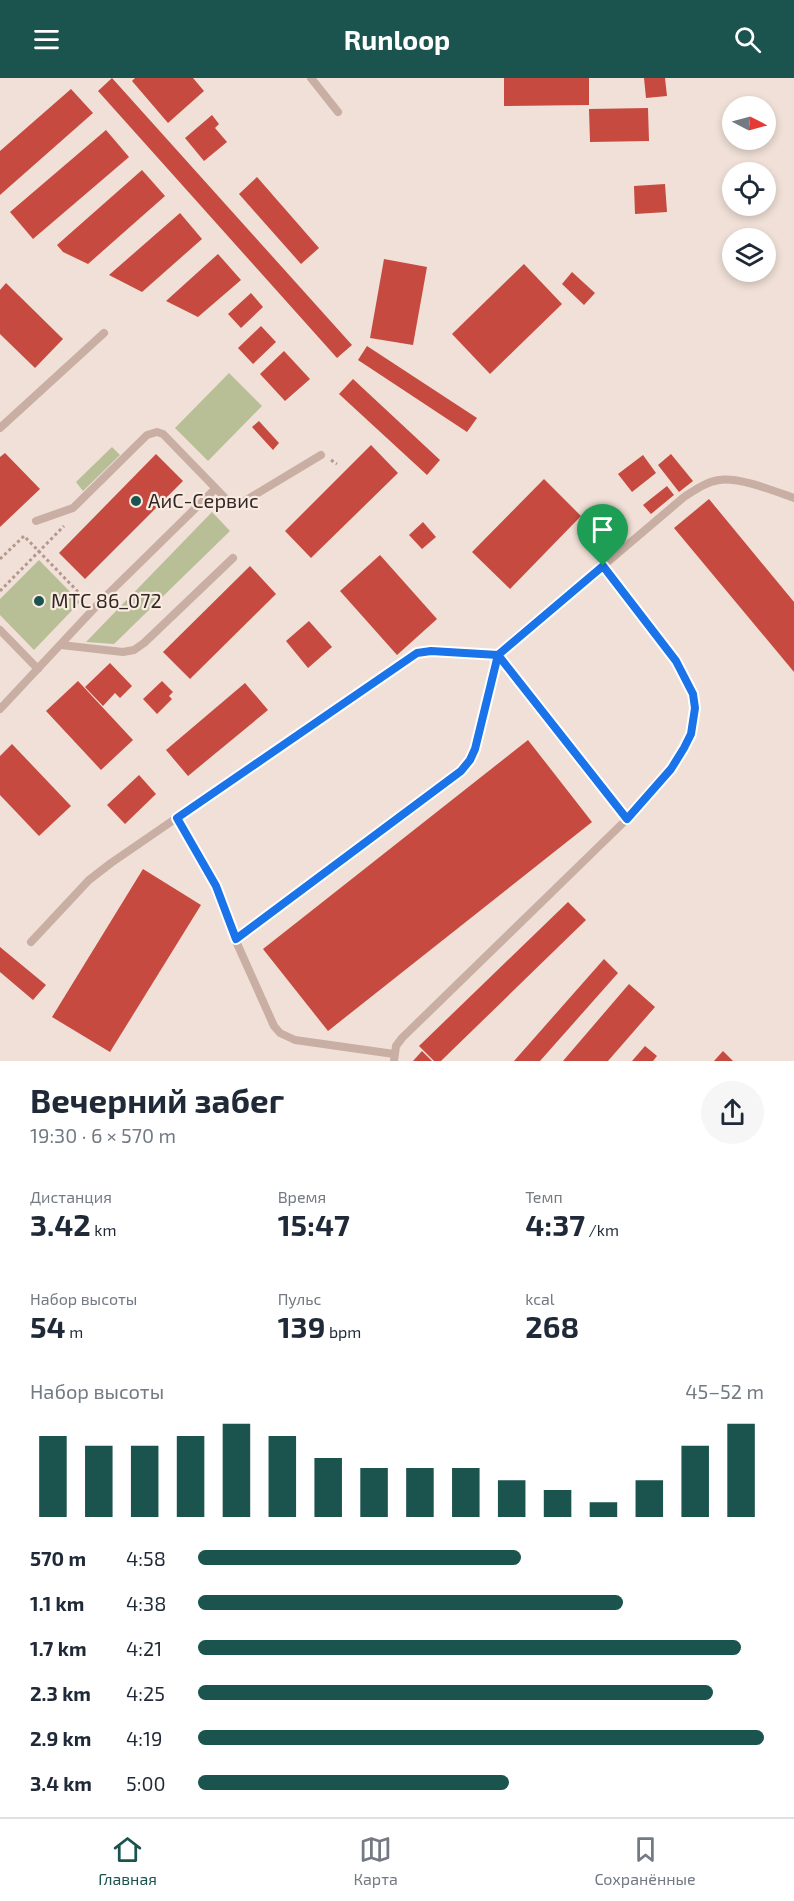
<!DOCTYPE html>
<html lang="ru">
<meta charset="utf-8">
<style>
:root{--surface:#fff;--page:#f6f6f7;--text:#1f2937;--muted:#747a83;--line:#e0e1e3;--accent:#1b544e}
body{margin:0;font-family:"Exo 2",sans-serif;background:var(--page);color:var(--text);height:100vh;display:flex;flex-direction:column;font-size:22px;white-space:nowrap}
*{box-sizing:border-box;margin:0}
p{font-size:20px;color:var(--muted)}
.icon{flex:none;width:33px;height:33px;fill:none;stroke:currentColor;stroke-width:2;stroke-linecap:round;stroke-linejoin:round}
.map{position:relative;height:983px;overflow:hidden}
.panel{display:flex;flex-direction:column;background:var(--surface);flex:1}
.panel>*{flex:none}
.needle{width:39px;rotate:96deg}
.controls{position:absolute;left:722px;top:18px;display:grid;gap:12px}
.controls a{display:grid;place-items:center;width:54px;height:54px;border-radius:50%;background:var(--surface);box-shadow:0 3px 9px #0003;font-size:30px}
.pin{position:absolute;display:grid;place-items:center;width:51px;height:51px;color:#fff;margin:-62px -26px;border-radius:50% 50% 50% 0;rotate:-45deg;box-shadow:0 0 6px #0007}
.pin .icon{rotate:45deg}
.round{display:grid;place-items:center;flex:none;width:63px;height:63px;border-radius:32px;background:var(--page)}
.headline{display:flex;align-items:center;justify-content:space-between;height:102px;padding:0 30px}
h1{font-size:33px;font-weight:700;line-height:45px}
.metrics{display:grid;grid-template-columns:repeat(3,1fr);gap:9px;height:102px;padding:6px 30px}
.metrics div{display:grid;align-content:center}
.metrics b{font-size:30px;font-weight:700}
.metrics small{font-size:16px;font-weight:400}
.metrics p{font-size:16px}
.chart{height:168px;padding:12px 30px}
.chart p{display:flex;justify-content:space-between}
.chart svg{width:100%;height:108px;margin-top:6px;stroke:var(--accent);stroke-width:6}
ul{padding:0 30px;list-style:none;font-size:20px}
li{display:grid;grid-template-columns:96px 72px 1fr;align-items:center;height:45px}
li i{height:15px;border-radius:8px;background:var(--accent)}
header{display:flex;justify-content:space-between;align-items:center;height:78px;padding:0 30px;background:var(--accent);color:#fff;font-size:27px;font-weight:700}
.menu{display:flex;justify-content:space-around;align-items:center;height:84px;border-top:2px solid var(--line);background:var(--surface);font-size:16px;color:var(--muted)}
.menu a{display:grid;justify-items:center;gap:3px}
.menu .selected{color:var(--accent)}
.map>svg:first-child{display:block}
</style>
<header><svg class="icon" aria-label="menu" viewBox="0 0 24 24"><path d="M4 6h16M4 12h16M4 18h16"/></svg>Runloop<svg class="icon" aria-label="search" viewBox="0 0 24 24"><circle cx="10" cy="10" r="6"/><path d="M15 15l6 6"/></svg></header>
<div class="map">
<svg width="794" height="983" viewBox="0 0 794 983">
<rect width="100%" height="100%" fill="#f0e0d7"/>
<g fill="#b8bf97">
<path d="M229,295L262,328L208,383L175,350Z"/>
<path d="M112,369L120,377L83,413L76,404Z"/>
<path d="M212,434L230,453L114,566L86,564Z"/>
<path d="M39,482L80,524L34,572L0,537V521Z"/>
</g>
<g fill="#c64a3f">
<path d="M112,0L352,267L337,280L98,13Z"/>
<path d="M135,0H193L204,13L168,45L132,3Z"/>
<path d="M504,0H589V27L504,28Z"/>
<path d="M644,0H665L667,18L646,20Z"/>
<path d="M71,11L93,35L0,117V73Z"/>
<path d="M648,30L649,63L590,64L589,31Z"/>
<path d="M212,37L219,46L215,50L227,64L204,83L185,60Z"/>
<path d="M106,52L129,79L33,161L10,134Z"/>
<path d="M142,92L165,118L88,186L63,174L57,167Z"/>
<path d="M257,99L319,170L301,186L239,116Z"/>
<path d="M665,106L667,134L635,136L634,108Z"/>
<path d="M180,135L202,161L142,214L109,197Z"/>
<path d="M218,176L241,202L198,239L166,223Z"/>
<path d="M384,181L427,189L413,267L370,260Z"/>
<path d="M524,186L562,226L490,296L452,256Z"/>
<path d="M572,194L595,215L584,227L562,206Z"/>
<path d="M6,205L63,261L35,290L0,256V212Z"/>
<path d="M251,215L263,229L241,250L228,236Z"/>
<path d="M261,248L276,264L253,286L238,270Z"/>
<path d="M367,268L477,340L467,354L358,282Z"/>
<path d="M284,273L310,301L285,323L260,296Z"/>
<path d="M353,301L440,382L427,397L339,316Z"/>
<path d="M259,343L279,365L273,372L252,349Z"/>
<path d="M371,367L398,395L311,480L285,453Z"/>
<path d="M5,375L40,411L0,449V379Z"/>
<path d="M156,376L183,403L85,501L59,475Z"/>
<path d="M671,376L693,403L679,414L658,387Z"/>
<path d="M643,377L656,395L632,414L618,396Z"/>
<path d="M544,401L581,438L510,511L472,474Z"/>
<path d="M667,408L674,417L651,436L643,427Z"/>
<path d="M709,421L794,524V594L674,450Z"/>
<path d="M423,444L436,459L422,471L409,457Z"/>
<path d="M380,477L437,541L397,577L340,513Z"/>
<path d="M250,488L276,516L190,601L163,574Z"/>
<path d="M37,516L46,526L42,529L33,520Z"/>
<path d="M309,543L332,569L308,590L286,563Z"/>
<path d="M110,585L132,608L120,620L115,615L103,628L85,609Z"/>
<path d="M78,603L133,662L101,692L46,633Z"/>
<path d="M162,603L173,614L169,618L172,621L157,636L143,621Z"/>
<path d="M245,605L268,632L188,698L166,672Z"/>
<path d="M528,662L592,744L328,953L263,871Z"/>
<path d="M12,666L71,728L39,758L0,717V678Z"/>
<path d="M139,697L156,716L125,746L107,727Z"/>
<path d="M143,791L201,827L110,974L52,939Z"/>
<path d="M568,824L586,842L441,983H434L419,968Z"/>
<path d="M0,869L46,907L33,922L0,894Z"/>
<path d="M604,881L618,895L540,983H514Z"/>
<path d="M629,906L655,929L608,983H563Z"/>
<path d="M645,968L657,978L653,983H632Z"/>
<path d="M422,973L432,983H413Z"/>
<path d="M723,973L733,983H714Z"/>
</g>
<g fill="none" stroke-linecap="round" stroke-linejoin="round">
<g stroke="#b4988d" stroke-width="3" stroke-dasharray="3 3" stroke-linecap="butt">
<path d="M331,382L337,386"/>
<path d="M0,481L24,458L85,521"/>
<path d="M0,513L64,448"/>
</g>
<g stroke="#c8aea3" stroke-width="8">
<path d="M311,0L338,34"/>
<path d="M0,350L104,255"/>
<path d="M36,443L73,430L147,357L157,354L163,356L229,424H243L321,377"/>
<path d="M603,488L676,583L693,616L695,630L691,656L684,670L671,691L627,741"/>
<path d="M0,552L38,591"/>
<path d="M61,567L123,574L134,572L144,565L233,480"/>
<path d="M0,631L103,521L215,411"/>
<path d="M177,740L216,808L235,861L274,948L280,955L295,962L394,976"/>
<path d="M235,861L461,693L470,682L475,671L498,577L684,419C695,412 706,404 719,402C740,399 774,413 794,420"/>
<path d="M31,864L89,802L111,785L417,575L431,573L498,577L627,741L402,960L396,968L394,983"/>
</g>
</g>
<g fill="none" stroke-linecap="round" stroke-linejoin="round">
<defs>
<path id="route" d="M603,488L498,577L431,573L417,575L177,740L216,808L236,861L461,693L470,682L475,671L498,577L627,741L671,691L684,670L691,656L695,630L693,616L676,583L603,488"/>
</defs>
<use href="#route" stroke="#fff" stroke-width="12"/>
<use href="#route" stroke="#1a73e8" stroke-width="8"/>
</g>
<g fill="#1b544e" stroke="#f9ebe2" stroke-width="2">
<circle cx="136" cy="423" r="6"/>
<circle cx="39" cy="523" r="6"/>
</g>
<g text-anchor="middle" stroke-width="4.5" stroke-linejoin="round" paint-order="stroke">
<g font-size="20" fill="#332725" stroke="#f9ebe2" text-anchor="start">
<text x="148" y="430">АиС-Сервис</text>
<text x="51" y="530">МТС 86_072</text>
</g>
</g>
</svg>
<div class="controls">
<a><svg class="needle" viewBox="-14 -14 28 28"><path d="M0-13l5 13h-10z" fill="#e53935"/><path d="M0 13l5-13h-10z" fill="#747a83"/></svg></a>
<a><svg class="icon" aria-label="locate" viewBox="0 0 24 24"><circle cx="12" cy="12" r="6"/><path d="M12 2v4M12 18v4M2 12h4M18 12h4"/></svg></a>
<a><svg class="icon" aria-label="layers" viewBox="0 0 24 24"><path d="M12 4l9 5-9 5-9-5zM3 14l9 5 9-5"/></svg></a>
</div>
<div class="pin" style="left:603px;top:488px;background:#1e9e55"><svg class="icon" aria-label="arrive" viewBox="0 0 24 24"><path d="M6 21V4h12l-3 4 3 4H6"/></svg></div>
</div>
<section class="panel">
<div class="headline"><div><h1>Вечерний забег</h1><p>19:30 · 6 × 570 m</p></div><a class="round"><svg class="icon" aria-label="share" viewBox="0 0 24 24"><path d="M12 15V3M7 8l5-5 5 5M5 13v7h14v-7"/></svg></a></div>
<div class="metrics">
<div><p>Дистанция</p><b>3.42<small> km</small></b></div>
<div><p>Время</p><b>15:47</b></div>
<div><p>Темп</p><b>4:37<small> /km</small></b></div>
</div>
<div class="metrics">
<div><p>Набор высоты</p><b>54<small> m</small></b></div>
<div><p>Пульс</p><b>139<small> bpm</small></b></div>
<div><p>kcal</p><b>268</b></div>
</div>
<div class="chart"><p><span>Набор высоты</span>45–52 m</p>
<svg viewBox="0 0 160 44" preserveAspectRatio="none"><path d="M5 44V11M15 44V15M25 44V15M35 44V11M45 44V6M55 44V11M65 44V20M75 44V24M85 44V24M95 44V24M105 44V29M115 44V33M125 44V38M135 44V29M145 44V15M155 44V6"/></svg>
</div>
<ul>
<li><b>570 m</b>4:58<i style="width:57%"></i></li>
<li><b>1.1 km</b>4:38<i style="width:75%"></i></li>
<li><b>1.7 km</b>4:21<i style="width:96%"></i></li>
<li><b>2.3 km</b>4:25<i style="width:91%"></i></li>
<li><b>2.9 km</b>4:19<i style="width:100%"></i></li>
<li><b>3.4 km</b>5:00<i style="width:55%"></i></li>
</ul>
</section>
<nav class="menu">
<a class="selected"><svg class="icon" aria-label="home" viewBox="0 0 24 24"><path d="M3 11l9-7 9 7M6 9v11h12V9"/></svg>Главная</a>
<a><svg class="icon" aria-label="map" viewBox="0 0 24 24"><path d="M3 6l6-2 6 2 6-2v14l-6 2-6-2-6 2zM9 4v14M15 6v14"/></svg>Карта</a>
<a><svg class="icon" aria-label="saved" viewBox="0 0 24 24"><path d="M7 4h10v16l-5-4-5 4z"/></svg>Сохранённые</a>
</nav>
